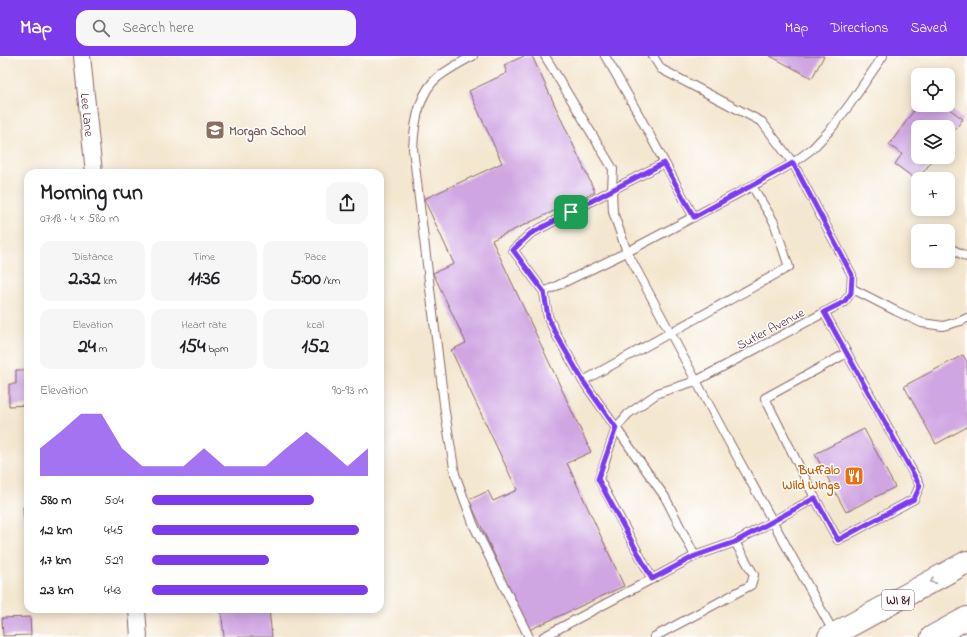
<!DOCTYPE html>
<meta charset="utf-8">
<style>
:root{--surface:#fff;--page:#f6f6f6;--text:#202124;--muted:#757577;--accent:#7c3aed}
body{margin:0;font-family:"Indie Flower",sans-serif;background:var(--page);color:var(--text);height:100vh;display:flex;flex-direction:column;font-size:15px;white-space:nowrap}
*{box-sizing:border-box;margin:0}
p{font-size:13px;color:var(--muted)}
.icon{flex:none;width:22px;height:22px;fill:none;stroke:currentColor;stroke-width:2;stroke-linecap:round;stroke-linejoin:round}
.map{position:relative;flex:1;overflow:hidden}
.drawer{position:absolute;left:24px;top:113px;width:360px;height:444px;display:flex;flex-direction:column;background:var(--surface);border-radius:12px;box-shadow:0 2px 10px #0003}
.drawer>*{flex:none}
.buttons{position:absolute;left:911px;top:12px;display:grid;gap:8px}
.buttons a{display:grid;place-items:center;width:44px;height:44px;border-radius:8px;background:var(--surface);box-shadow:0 2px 10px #0003;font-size:20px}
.pin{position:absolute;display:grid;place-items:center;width:34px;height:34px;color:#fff;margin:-17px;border-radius:8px;box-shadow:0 2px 6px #0006}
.round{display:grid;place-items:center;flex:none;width:42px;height:42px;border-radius:12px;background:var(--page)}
.summary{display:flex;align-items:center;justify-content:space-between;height:68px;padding:0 16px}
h1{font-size:22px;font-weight:800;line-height:30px}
.figures{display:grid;grid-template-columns:repeat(3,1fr);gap:6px;height:68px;padding:4px 16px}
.figures div{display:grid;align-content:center;border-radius:10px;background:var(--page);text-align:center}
.figures b{font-size:20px;font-weight:800}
.figures small{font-size:11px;font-weight:400}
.figures p{font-size:11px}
.chart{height:112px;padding:8px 16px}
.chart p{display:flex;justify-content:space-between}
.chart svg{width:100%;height:72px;margin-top:4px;fill:var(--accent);opacity:.7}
ul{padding:0 16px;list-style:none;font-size:13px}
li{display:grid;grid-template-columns:64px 48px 1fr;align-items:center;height:30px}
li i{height:10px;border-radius:5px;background:var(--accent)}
header{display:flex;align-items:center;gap:24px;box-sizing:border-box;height:56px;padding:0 20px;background:var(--accent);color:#fff}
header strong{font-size:19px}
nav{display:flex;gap:22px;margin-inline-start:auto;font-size:14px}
.search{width:280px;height:36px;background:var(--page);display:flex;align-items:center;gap:10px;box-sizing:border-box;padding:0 14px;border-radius:12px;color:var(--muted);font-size:15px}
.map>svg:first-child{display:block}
</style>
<header>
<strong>Map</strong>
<div class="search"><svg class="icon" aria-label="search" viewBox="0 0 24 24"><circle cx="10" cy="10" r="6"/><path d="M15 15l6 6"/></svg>Search here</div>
<nav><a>Map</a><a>Directions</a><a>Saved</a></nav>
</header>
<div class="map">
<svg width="967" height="581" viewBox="0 0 967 581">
<rect width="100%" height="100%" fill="#fff"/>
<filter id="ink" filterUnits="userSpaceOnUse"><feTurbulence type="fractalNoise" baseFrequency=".025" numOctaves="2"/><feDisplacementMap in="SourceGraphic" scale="8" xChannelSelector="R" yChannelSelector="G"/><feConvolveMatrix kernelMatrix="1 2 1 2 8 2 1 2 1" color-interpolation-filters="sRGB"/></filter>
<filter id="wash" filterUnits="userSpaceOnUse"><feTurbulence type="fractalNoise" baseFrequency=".012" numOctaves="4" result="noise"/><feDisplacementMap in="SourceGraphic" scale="16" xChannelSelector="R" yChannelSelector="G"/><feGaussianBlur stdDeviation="0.9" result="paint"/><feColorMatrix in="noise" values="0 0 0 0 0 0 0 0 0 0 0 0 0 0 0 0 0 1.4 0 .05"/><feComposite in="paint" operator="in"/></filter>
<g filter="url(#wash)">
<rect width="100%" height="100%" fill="#f4e7d0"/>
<g id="blocks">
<g fill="#cfa5e2">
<path d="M524,0H532L595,136L492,184L591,396L567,407L624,530L529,574L469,444L488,435L493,445L517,434L451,294L466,287L433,217L454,208L424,143L502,107L469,35L507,17L504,9Z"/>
<path d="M770,0H824L812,22Z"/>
<path d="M918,49H944L963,63L948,83V71H918V101H935L918,123V125L895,108L902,98L889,89Z"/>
<path d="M963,299L967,306V371L936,388L904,330Z"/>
<path d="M16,314H28V349L9,350V328H16Z"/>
<path d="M864,373L895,431L846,456L815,398Z"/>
<path d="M23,451H28V463L24,464Z"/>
<path d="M221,553H269L272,581H224Z"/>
<path d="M30,561L31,579L3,580L2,562Z"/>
</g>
</g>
</g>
<g filter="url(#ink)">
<use href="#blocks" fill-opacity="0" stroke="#866565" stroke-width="1"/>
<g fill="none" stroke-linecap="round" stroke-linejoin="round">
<defs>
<g id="lane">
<path d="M473,0C461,6 449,13 438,21C418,37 414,70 413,93L445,356L455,418L474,470L529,581"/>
<path d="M545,0L613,113L612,134L613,156L627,196L723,375L834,577"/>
<path d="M605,0C637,52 664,107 694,161"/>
<path d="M664,107L612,134L530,178L513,194L544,236L548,261L557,280L583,325L665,441L695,500"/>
<path d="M948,191L967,201"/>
<path d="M851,232L896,255L922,267L943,270L961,265L967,262"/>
<path d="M544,236L627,196L769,121L793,107L813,92L831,73L850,48L883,0"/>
<path d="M583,325L789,211L774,166L752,130"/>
<path d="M815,442L765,342L847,297"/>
<path d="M652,523L599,423L616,372L628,358L658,337L696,325L844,246L851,237L852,219L793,107L762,66L661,13L653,0"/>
<path d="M543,581L695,500L735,486"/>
<path d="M654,581L751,529L754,519L735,486L815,442L838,484L914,443L920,429L824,256"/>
</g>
<g id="street">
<path id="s1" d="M82,0L94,117"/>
<path d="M137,553L139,581"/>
</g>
<g id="primary">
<path d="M829,581L967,506"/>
<path d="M932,581L967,562"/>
</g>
</defs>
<use href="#lane" stroke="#866565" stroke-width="10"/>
<use href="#street" stroke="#866565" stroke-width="18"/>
<use href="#primary" stroke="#866565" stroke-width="24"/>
<use href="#lane" stroke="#fff" stroke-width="8"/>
<use href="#street" stroke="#fff" stroke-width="16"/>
<use href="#primary" stroke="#fff" stroke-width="22"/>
</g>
<defs><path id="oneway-chevron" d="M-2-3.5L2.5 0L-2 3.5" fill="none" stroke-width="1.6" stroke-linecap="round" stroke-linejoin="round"/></defs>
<use stroke="#ae9aa0" href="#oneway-chevron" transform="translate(933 525) rotate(152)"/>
</g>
<g fill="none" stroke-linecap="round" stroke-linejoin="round" filter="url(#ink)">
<defs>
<path id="route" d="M664,107L694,161L793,107L852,219L851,237L844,246L824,256L920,430L914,443L838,484L815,442L735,486L695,500L652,523L598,423L616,372L583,325L557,280L548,261L544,236L513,194L530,178L612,134Z"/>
</defs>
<use href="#route" stroke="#fff" stroke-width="8"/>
<use href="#route" stroke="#7c3aed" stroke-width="5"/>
</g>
<defs>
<symbol id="school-square" viewBox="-11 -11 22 22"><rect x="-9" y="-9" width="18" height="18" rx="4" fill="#8d6e63" stroke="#fff"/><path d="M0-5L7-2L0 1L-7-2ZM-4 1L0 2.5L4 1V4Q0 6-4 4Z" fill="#fff"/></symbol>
<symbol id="restaurant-square" viewBox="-11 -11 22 22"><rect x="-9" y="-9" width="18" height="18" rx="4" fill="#e8710a" stroke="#fff"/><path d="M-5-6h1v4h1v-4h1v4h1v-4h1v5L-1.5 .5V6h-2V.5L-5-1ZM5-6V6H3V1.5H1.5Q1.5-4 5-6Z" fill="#fff"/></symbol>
</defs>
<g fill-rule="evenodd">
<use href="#school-square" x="204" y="63" width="22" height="22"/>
<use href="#restaurant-square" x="843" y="409" width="22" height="22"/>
</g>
<g text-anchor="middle" stroke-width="3" stroke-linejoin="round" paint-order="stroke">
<rect fill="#fff" stroke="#80626b" stroke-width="1" x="882" y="534" width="32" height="20" rx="3"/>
<g font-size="12" font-weight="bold" fill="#4a1f2b">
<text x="898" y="548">WI 81</text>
</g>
<g font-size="13" fill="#4a1f2b" stroke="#fff">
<text dy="5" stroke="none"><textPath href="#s1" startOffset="59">Lee Lane</textPath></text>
<text transform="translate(770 272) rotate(-28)" y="5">Sutler Avenue</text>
</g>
<g font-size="13" font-weight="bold" fill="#785e54" stroke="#fff" text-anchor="start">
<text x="229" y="79">Morgan School</text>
</g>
<g font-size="13" font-weight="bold" fill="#c56008" stroke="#fff" text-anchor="end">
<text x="840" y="418">Buffalo<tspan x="840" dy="15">Wild Wings</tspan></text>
</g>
</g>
</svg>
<div class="buttons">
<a><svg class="icon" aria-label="locate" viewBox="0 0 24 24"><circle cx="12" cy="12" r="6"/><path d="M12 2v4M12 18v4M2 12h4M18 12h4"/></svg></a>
<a><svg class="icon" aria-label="layers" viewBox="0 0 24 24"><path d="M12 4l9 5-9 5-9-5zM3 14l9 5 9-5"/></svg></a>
<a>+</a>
<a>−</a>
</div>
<div class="pin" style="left:571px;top:156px;background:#1e9e55"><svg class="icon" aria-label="arrive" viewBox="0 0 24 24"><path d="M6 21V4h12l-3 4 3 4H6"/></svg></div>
<section class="drawer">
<div class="summary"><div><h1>Morning run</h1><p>07:18 · 4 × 580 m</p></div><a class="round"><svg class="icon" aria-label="share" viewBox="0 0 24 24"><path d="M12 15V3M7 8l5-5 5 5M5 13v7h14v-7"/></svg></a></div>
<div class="figures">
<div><p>Distance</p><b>2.32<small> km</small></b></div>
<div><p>Time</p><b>11:36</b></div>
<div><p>Pace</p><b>5:00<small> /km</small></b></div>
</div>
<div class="figures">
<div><p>Elevation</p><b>24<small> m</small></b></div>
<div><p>Heart rate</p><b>154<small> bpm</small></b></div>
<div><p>kcal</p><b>152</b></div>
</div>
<div class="chart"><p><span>Elevation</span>90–93 m</p>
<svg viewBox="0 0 160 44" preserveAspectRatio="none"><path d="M0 44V27L10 17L20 6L30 6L40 27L50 38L60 38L70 38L80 27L90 38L100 38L110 38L120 27L130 17L140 27L150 38L160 27V44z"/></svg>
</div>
<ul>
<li><b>580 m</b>5:04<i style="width:75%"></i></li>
<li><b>1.2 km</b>4:45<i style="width:96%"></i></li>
<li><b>1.7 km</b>5:29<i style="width:54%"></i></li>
<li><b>2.3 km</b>4:43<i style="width:100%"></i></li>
</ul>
</section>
</div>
